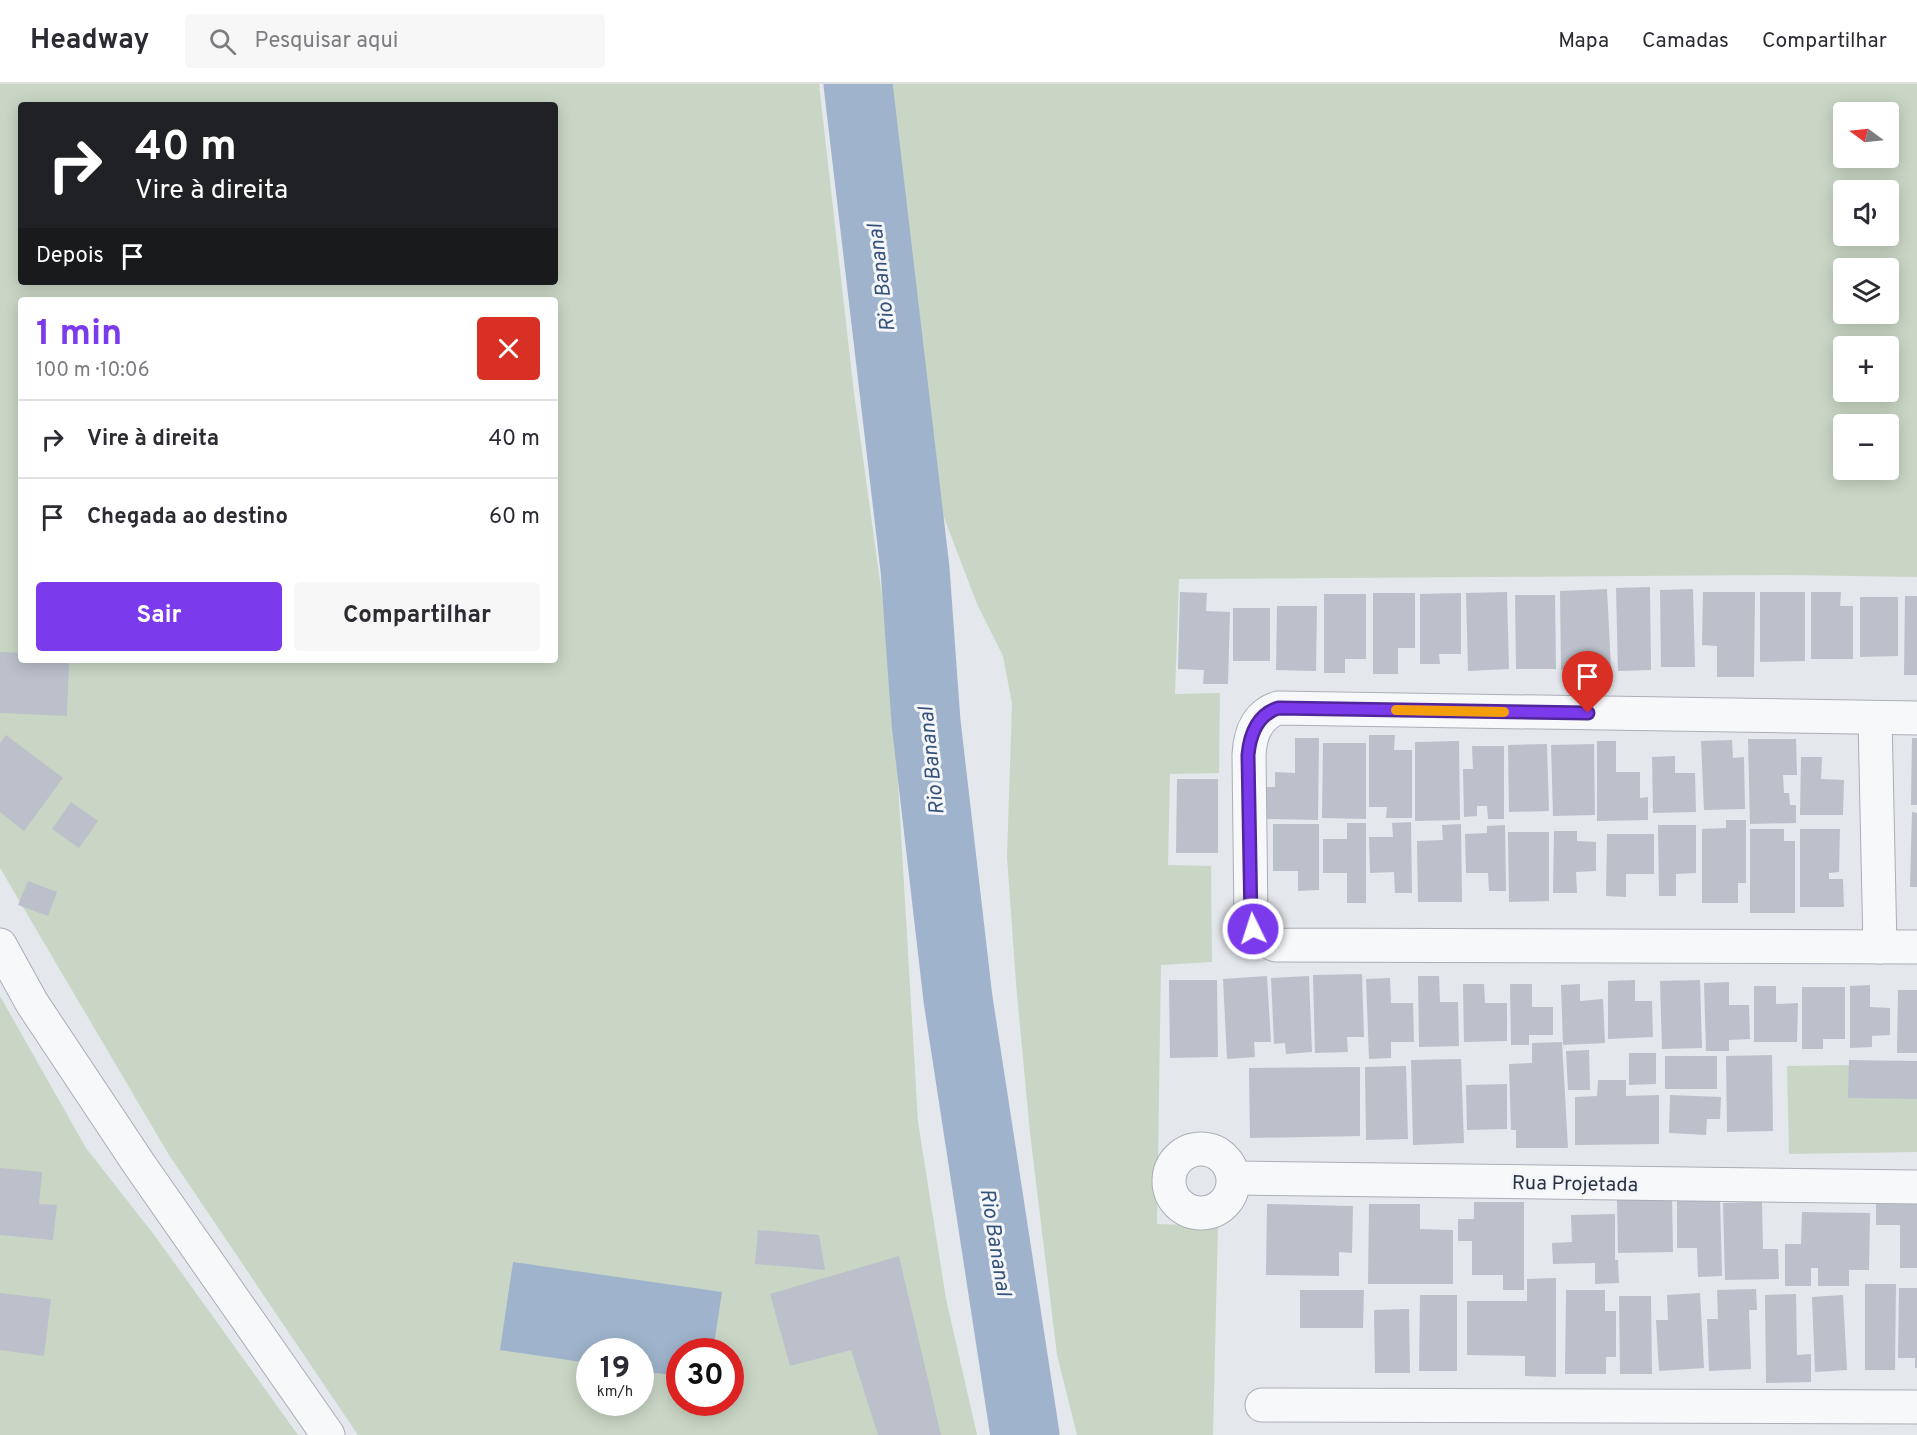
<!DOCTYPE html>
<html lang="pt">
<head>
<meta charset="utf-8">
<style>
  :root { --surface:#fff; --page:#f7f7f7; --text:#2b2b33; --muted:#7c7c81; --line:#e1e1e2; --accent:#7c3aed }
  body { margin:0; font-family:Overpass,sans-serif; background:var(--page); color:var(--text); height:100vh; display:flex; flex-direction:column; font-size:22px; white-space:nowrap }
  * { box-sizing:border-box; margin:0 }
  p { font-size:20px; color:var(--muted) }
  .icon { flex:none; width:33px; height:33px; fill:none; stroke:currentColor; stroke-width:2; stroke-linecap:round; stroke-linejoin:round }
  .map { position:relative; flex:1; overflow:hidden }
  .sheet { position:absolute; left:18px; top:213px; width:540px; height:366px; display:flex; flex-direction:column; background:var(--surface); border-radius:6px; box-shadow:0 3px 15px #0003 }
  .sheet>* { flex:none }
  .top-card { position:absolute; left:18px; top:18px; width:540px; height:183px; border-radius:6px; box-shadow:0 3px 15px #0003; background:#202124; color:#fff; overflow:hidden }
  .needle { width:39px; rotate:285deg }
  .tools { position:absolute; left:1833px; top:18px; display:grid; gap:12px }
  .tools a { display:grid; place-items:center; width:66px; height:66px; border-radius:6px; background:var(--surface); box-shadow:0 3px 15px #0003; font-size:30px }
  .speed { position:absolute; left:576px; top:1254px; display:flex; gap:12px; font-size:30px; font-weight:700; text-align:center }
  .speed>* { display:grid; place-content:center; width:78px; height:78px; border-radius:50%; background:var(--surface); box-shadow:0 3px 15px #0003; line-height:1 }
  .speed small { font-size:15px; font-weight:400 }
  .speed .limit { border:9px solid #d22; background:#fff; color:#111 }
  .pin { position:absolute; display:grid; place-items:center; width:51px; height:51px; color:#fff; margin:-62px -26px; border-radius:50% 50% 50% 0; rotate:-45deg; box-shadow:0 0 6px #0007 }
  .pin .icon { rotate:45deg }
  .me { position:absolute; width:66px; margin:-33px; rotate:356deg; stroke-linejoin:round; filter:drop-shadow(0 0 4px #0008) }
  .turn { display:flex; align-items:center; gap:21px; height:126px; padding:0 18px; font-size:27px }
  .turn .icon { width:78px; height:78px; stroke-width:2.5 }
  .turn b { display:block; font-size:42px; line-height:51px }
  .then { display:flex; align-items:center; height:57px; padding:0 18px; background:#0003; gap:12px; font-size:22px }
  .round { display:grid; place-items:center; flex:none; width:63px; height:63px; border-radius:6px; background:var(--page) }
  .overview { display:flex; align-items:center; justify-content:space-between; height:102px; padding:0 18px }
  h1 { font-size:36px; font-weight:700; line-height:45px; color:var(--accent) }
  .cta { display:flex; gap:12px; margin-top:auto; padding:12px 18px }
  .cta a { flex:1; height:69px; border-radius:6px; background:var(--accent); color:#fff; font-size:24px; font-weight:700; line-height:69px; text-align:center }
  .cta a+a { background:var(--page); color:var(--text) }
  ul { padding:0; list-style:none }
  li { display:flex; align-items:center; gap:18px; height:78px; padding:0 18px; border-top:2px solid var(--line) }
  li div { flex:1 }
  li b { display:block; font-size:22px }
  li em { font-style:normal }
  header { display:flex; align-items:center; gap:36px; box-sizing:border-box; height:84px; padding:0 30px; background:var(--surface); border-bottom:2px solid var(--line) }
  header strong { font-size:28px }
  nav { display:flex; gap:33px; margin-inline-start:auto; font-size:21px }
  .search { width:420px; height:54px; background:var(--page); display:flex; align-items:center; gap:15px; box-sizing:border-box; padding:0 21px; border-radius:6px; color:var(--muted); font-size:22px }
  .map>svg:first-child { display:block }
  .green { fill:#c9d6c5; fill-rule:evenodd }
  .water { fill:#9fb4cc }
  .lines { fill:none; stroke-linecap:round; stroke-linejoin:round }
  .river { stroke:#9fb4cc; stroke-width:69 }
  .building { fill:#bbc0ca }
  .minor-casing { stroke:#a9aeb7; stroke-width:35 }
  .minor { stroke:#f7f8fa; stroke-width:33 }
  .route-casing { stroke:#51269a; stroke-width:15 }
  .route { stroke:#7c3aed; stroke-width:10 }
  .slow { stroke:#f59e0b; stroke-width:10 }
  .labels { text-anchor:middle; stroke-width:6; stroke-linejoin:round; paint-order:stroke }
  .street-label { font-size:20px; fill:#2b3445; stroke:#f4f6f9 }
  .water-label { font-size:21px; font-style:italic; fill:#34527a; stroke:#f4f6f9 }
</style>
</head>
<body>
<header>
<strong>Headway</strong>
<div class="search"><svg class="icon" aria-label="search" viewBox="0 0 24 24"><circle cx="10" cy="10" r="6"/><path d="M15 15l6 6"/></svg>Pesquisar aqui</div>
<nav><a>Mapa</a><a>Camadas</a><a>Compartilhar</a></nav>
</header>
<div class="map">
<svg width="1917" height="1351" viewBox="0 0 1917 1351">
  <rect width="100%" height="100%" fill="#e4e7ec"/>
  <!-- green -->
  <g class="green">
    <path d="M0 0H819L854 309 885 533 894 630 918 1038 946 1215 977 1351H358L169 1071 0 784ZM21 21H555V198H21ZM21 216H555V576H21ZM590 1268H640V1318H590ZM680 1268H730V1318H680Z"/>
    <path d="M888 0H1917V493L1787 491 1179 495 1175 610 1220 609 1219 689 1170 690 1168 781 1211 782 1212 878 1161 881 1157 1140 1218 1142 1213 1351H1077L1057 1271 1030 1049 1016 899 1007 773 1012 620 1003 572 977 520 940 423 916 312ZM1844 28H1888V74H1844ZM1844 106H1888V152H1844ZM1844 184H1888V230H1844ZM1844 262H1888V308H1844ZM1844 340H1888V386H1844Z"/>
    <path d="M0 912 86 1064 155 1152 298 1351H0Z"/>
    <path d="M1917 980V1068L1789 1070 1787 982Z"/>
  </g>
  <!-- water -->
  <path class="water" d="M513 1178 722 1208 713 1267 680 1268 679 1292 641 1287 640 1268H590L589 1279 500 1266Z"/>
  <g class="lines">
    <!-- river -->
    <path class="river" d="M858 0 915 485 926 638 958 915 1025 1351"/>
  </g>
  <!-- building -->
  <g class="building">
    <path d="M1650 503 1651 586 1618 587 1616 504Z"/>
    <path d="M1607 505 1611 585 1561 586 1560 507Z"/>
    <path d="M1693 505 1695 583H1661L1660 506Z"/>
    <path d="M1180 508 1207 509 1206 527 1230 528 1228 600H1203L1204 586 1178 585Z"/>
    <path d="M1507 508 1509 585 1468 587 1466 509Z"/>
    <path d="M1703 508H1755L1754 593H1717V562L1702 561Z"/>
    <path d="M1760 508H1805V577L1760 578Z"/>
    <path d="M1811 508H1841L1840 522H1853V575H1811Z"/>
    <path d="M1373 509H1415V564H1398V590H1373Z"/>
    <path d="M1461 509V570H1439L1440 580H1420V510Z"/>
    <path d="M1324 510H1366V575H1345V589H1324Z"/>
    <path d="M1515 511H1555L1556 585H1516Z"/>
    <path d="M1905 512H1917V591H1904Z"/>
    <path d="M1860 513H1898V572L1860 573Z"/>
    <path d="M1277 522H1317L1316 587 1276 586Z"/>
    <rect x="1233" y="524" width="37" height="53"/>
    <path d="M0 568 21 569V576H69L67 632 0 629Z"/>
    <path d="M6 651 63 694 24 747 0 728V659Z"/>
    <path d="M1369 651H1395L1394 666H1412V734H1386L1387 723H1369Z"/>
    <path d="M1295 654H1319L1318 736 1264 735 1263 703H1275V688L1295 689Z"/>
    <path d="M1912 654H1917V721H1911Z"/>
    <path d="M1748 655H1796L1797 691H1783L1784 709H1789L1790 721H1796V739L1750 740Z"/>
    <path d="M1732 656 1733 674 1744 673 1745 725 1704 726 1701 657Z"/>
    <path d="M1459 657 1460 736 1415 737V658Z"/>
    <path d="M1597 657H1616V688H1640V714L1648 713V736L1597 737Z"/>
    <path d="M1323 659H1366V735L1322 734Z"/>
    <path d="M1547 660 1549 727 1509 728 1508 661Z"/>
    <path d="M1594 660 1595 731 1553 732 1551 661Z"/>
    <path d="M1472 662H1504V735H1488L1487 722H1477V732L1464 733 1463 685H1473Z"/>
    <path d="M1675 672V689H1695L1696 728 1653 729 1652 673Z"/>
    <path d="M1801 673H1822L1821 695 1844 696 1843 731H1800Z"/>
    <path d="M1177 695H1218V769H1176Z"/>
    <path d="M71 718 98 737 79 764 52 745Z"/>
    <path d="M1912 728 1917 729V803H1910Z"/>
    <path d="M1726 736H1746V799H1738V819H1702V745L1726 744Z"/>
    <path d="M1411 738 1412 809H1395L1394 788 1370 789 1369 753H1393L1392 739Z"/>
    <path d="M1347 739H1366V819H1347V789H1323V755H1347Z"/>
    <path d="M1273 740H1319V806L1298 807V787H1273Z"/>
    <path d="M1461 740 1462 818H1418L1417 757 1443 756 1442 741Z"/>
    <path d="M1505 741 1506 807H1489L1488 789H1466L1465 750 1487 749V742Z"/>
    <path d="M1658 741H1696V789L1676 790V812H1659Z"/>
    <path d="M1750 745H1784V757H1795V829H1750Z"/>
    <path d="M1800 745H1840L1839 788 1829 789V795H1843L1844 823H1800Z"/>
    <path d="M1554 747H1577V757L1596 758V787L1576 788 1577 809H1553Z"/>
    <path d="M1508 748H1549V817L1509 818Z"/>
    <path d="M1607 750H1654V790H1626V813L1606 812Z"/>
    <path d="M28 797 57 808 48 832 18 821Z"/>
    <path d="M1362 890 1364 953H1347L1348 968 1315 969 1313 891Z"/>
    <path d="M1267 892 1271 958H1254L1255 973 1227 975 1223 895Z"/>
    <path d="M1309 892 1312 968 1286 970 1285 959 1274 960 1271 894Z"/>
    <path d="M1418 892H1439L1440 918H1458L1459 962 1419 963Z"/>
    <path d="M1390 894 1391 919H1413L1414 958H1391V974L1369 975 1366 895Z"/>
    <path d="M1169 896H1217L1218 973 1170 974Z"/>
    <path d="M1635 896V917H1652L1653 953 1608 955V897Z"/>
    <path d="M1700 896 1702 964 1662 965 1660 897Z"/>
    <path d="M1729 898V921H1749L1750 955 1729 956V967H1706L1704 899Z"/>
    <path d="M1463 900H1484L1485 919H1507V957L1464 958Z"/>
    <path d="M1510 900H1532V923H1553V951H1529V961H1511Z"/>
    <path d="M1580 900V917L1603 915 1605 959 1563 961 1561 901Z"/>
    <path d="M1870 901V923L1890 924V951L1872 952V963L1850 964V902Z"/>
    <path d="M1754 902H1776V920L1798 919 1797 958H1754Z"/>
    <path d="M1802 903H1845V955H1823V965H1802Z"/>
    <path d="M1898 906H1917V969H1897Z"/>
    <path d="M1562 958 1568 1064H1516V1046H1511L1509 980 1532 979V959Z"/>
    <path d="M1589 966 1590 1006H1568L1566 967Z"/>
    <path d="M1629 969H1656V1000L1629 1001Z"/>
    <path d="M1772 971 1773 1047 1727 1048 1726 972Z"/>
    <rect x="1665" y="972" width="52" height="33"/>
    <path d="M1461 975 1464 1059 1413 1061 1411 976Z"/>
    <path d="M1849 976 1917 977V1015L1848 1014Z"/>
    <path d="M1406 982 1408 1055 1366 1056 1365 983Z"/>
    <path d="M1360 983V1052L1250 1054 1249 984Z"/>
    <path d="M1598 996H1626V1012L1659 1011V1060L1575 1061V1013L1597 1012Z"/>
    <path d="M1507 1000V1045L1467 1046 1466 1001Z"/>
    <path d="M1670 1011 1721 1013 1720 1035H1707L1706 1051 1669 1049Z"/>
    <path d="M0 1084 42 1088 39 1120 57 1121 53 1156 0 1151Z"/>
    <path d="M1672 1111 1673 1168 1618 1169 1617 1112Z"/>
    <path d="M1876 1112H1917V1184H1900V1141H1876Z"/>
    <path d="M1720 1114 1722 1192 1698 1193 1697 1164H1677V1115Z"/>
    <path d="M1474 1118H1524V1206H1503V1191H1472V1157H1458V1135H1474Z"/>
    <path d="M1762 1118 1763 1165H1778L1779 1195 1725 1196 1723 1119Z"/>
    <path d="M1267 1120 1353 1122 1352 1169 1339 1168V1192L1266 1191Z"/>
    <path d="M1369 1120H1420V1145L1453 1146V1200H1368Z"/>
    <path d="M1802 1128 1870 1129 1869 1186H1849V1202H1818V1184H1811V1202H1785V1160H1801Z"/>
    <path d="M1615 1130V1176H1618L1619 1199 1595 1200V1179L1553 1180 1552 1159 1572 1158 1571 1131Z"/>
    <path d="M758 1146 819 1151 825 1186 755 1180Z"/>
    <path d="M899 1172 941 1351H878L851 1266 790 1282 770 1210Z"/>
    <path d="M1556 1194V1293L1525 1292V1272L1467 1271V1217H1527V1195Z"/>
    <path d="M1865 1200H1896L1895 1286H1865Z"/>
    <path d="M1899 1204H1917V1284H1915V1274H1898Z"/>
    <path d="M1756 1205 1757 1226H1749L1751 1285 1709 1287 1707 1235H1718L1717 1206Z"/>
    <path d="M1300 1206H1364L1363 1244H1300Z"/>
    <path d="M1566 1206H1605V1227H1616V1273H1606V1290H1565Z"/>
    <path d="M0 1209 51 1215 44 1272 0 1266Z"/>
    <path d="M1700 1209 1704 1284 1659 1287 1656 1236H1668L1667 1211Z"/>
    <path d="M1796 1210 1797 1271 1811 1270V1298L1766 1299 1765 1211Z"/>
    <path d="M1420 1211H1457V1287H1419Z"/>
    <path d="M1843 1211 1847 1286 1815 1288 1812 1213Z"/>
    <path d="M1619 1212H1651L1652 1290H1620Z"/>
    <path d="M1409 1225 1410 1289H1375L1374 1226Z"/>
  </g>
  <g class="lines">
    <defs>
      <g id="minor">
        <path d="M1875 634 1880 863"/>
        <path d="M1917 634 1278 624C1257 631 1250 650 1249 671L1251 835C1255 850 1262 856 1276 861L1917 863"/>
        <path d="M0 861 32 919 139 1080 328 1351"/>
        <circle cx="1201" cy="1097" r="32"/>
        <path d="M1234 1094 1917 1103"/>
        <path d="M1262 1321 1917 1323"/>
      </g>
    </defs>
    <!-- minor casing -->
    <use href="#minor" class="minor-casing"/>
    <!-- minor -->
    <use href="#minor" class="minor"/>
  </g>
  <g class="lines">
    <defs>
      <path id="route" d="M1253 845 1251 835 1248 671C1250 650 1257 631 1278 624L1588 629"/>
    </defs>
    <!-- route casing -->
    <use href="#route" class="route-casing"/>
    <!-- route -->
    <use href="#route" class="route"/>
    <!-- slow -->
    <path class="slow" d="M1396 626 1504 628"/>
  </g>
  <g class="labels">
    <!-- street labels -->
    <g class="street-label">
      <text transform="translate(1575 1099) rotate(1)" y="7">Rua Projetada</text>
    </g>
    <!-- water labels -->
    <g class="water-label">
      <text transform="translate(881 194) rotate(-97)" y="7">Rio Bananal</text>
      <text transform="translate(931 677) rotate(-96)" y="7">Rio Bananal</text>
      <text transform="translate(996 1158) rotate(81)" y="7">Rio Bananal</text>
    </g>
  </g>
</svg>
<div class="tools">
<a><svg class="needle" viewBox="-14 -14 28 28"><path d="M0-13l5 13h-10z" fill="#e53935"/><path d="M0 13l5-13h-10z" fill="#7c7c81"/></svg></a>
<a><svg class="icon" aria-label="sound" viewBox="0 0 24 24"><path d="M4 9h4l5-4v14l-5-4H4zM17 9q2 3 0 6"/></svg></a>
<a><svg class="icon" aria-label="layers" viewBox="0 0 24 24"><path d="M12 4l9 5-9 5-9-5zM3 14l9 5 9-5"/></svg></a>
<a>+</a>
<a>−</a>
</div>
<div class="speed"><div>19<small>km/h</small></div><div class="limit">30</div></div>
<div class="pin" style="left:1588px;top:629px;background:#d93025"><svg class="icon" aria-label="arrive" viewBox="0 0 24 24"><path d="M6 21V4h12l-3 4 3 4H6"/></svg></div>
<svg class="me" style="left:1253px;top:845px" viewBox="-20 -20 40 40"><circle r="17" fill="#7c3aed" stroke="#fff" stroke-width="3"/><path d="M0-11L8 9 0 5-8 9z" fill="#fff"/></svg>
<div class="top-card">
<div class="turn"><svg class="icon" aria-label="right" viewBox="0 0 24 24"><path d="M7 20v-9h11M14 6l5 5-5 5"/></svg><div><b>40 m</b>Vire à direita</div></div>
<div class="then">Depois<svg class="icon" aria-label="arrive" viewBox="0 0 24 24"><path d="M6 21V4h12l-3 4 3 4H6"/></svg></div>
</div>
<section class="sheet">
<div class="overview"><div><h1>1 min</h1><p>100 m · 10:06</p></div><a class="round" style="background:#d93025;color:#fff"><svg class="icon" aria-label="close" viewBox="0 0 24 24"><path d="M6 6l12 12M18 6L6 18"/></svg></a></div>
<ul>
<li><svg class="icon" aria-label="right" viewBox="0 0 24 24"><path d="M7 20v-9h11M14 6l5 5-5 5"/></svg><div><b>Vire à direita</b></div><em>40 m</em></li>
<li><svg class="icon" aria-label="arrive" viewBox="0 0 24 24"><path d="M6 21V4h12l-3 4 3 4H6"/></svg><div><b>Chegada ao destino</b></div><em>60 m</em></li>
</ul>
<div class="cta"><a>Sair</a><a>Compartilhar</a></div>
</section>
</div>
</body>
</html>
